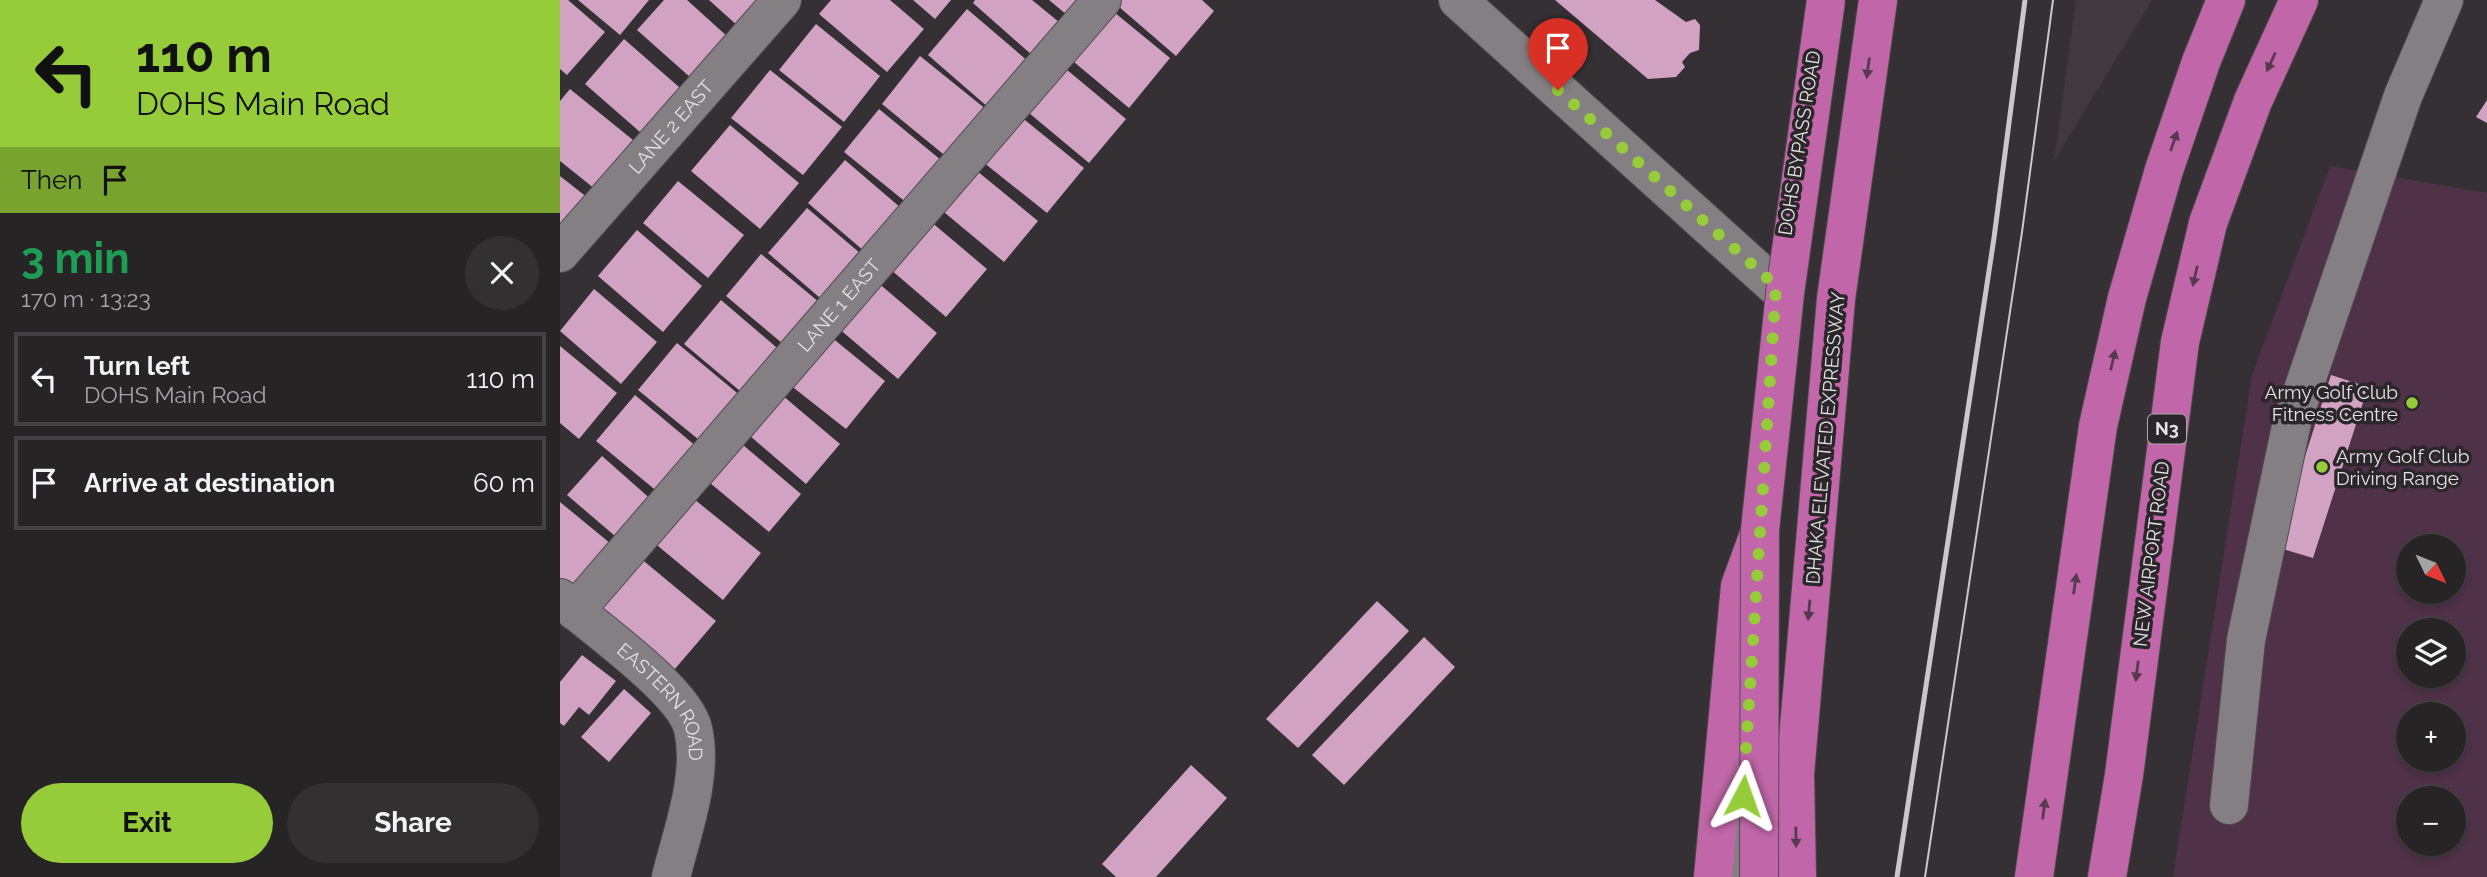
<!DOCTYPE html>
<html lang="en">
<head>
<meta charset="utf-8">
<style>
  :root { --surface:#272426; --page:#333032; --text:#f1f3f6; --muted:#a4a4a7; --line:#434143; --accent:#96cc3a }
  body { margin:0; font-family:Raleway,sans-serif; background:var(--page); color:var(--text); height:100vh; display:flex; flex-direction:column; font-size:26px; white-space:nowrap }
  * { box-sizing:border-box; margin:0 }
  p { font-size:23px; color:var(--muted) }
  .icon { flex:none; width:38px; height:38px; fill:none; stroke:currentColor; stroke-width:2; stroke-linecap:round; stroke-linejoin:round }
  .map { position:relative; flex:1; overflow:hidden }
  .drawer { display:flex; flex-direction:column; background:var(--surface); width:560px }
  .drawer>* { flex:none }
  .guide { background:#96cc3a; color:#111; overflow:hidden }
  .needle { width:46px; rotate:133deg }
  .controls { position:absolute; left:1836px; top:534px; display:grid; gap:14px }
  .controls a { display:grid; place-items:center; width:70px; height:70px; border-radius:50%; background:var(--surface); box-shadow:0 4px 10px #0003,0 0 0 2px var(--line); font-size:35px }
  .pin { position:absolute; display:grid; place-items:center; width:60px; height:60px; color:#fff; margin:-72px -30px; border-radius:50% 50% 50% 0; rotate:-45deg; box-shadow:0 0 7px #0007 }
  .pin .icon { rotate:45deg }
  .me { position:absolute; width:77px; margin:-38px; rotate:4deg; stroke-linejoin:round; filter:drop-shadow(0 0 5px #0008) }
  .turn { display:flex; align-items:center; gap:24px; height:147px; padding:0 21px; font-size:32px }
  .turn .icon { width:91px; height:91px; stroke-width:2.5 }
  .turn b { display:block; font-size:49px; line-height:60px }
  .then { display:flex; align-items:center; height:66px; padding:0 21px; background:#0003; gap:14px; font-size:26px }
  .round { display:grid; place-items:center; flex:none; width:74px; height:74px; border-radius:37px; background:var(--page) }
  .head { display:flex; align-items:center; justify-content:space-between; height:119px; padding:0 21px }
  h1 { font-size:42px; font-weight:700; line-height:52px; color:#1e9e55 }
  .action { display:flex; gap:14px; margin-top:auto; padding:14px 21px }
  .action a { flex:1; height:80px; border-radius:42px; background:var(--accent); color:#111; font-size:28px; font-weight:700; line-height:80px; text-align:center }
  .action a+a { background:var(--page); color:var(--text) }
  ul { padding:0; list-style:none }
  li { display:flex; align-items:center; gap:21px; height:94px; margin:0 14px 10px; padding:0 7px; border:4px solid var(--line); border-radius:0px }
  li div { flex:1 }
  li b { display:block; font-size:26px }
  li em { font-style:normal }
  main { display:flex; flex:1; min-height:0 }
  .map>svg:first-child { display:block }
  .built { fill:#42383f }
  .green { fill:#4f3247; fill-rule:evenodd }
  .building { fill:#d1a2c2 }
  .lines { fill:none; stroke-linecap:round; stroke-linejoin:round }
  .minor-casing { stroke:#504c4e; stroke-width:40 }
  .highway-casing { stroke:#504c4e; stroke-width:40 }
  .minor { stroke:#847f82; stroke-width:38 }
  .highway { stroke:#c167a9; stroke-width:38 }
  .tram { stroke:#c9c7c8; stroke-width:2 }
  .rail { stroke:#c9c7c8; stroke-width:5 }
  .highway-bridge-casing { stroke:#504c4e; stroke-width:40; stroke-linecap:butt }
  .highway-bridge { stroke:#c167a9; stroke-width:38 }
  .oneway { fill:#573a4f }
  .route { stroke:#96cc3a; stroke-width:12; stroke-dasharray:0 21.6 }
  .poi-dot { fill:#96cc3a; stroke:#2a2629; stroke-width:2.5 }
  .labels { text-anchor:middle; stroke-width:7; stroke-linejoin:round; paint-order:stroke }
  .shield { fill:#2a2629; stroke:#aca9aa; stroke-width:2 }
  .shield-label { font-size:18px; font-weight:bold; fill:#e3e1e2 }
  .street-label { font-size:19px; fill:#e3e1e2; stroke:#2a2629 }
  .poi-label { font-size:19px; fill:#e3e1e2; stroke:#2a2629; text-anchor:end }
</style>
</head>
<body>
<main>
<section class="drawer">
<div class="guide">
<div class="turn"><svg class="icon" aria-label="left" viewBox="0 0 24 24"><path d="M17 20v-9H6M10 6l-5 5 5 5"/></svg><div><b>110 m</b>DOHS Main Road</div></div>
<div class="then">Then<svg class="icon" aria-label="arrive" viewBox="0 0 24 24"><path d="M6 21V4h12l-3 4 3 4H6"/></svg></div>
</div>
<div class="head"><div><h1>3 min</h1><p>170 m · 13:23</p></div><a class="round"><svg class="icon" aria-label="close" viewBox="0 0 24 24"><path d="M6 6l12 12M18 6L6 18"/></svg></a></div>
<ul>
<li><svg class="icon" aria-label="left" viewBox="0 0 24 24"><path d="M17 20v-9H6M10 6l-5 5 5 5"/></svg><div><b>Turn left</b><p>DOHS Main Road</p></div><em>110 m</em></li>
<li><svg class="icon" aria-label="arrive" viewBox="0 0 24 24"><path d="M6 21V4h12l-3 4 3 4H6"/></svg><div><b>Arrive at destination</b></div><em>60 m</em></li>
</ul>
<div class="action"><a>Exit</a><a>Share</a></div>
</section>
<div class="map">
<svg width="1927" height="877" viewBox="0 0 1927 877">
  <rect width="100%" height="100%" fill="#343033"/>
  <!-- built -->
  <path class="built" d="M1516 0H1592L1494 161Z"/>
  <!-- green -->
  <path class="green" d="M1770 166 1927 193V877H1613L1692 375ZM1848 546H1894V592H1848ZM1848 630H1894V676H1848ZM1848 714H1894V760H1848ZM1848 798H1894V844H1848Z"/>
  <!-- building -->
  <g class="building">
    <path d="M0 0H8L45 32 7 75 0 69Z"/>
    <path d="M18 0H89L60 35Z"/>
    <path d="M104 0H127L168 37 131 78 77 30Z"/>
    <path d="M149 0H204L179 27Z"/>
    <path d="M271 0H330L364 29 327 72 259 14Z"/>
    <path d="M353 0H391L375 19Z"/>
    <path d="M415 0H472L499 22 472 55 413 3Z"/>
    <path d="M489 0H520L507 15Z"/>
    <path d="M551 0H642L654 11 616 56Z"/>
    <path d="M995 0H1095L1126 22 1135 19 1140 25 1139 50 1130 53 1122 62 1125 67 1116 77 1088 79Z"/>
    <path d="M543 3 610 58 569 108 502 52Z"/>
    <path d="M407 9 469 62 429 108 368 55Z"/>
    <path d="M256 24 320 76 284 122 219 70Z"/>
    <path d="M64 39 127 94 88 139 25 84Z"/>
    <path d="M360 56 427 110 388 158 322 104Z"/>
    <path d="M494 59 566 119 529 163 457 103Z"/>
    <path d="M210 70 282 127 243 175 171 118Z"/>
    <path d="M10 89 73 140 35 189 0 161V101Z"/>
    <path d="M1927 100V123L1916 117Z"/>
    <path d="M450 108 524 168 487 213 413 154Z"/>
    <path d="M319 109 387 165 353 208 284 152Z"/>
    <path d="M170 125 239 183 200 229 131 171Z"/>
    <path d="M285 160 348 214 311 257 248 203Z"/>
    <path d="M406 162 478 221 444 262 373 203Z"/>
    <path d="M0 176 28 198 0 233Z"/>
    <path d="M118 181 184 235 148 278 83 223Z"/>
    <path d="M247 208 307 259 267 304 208 253Z"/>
    <path d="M363 215 427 269 386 317 323 263Z"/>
    <path d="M77 230 142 286 103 332 38 276Z"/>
    <path d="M201 254 265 307 229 349 166 296Z"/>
    <path d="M316 281 377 333 338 379 277 327Z"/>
    <path d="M34 289 97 342 61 384 0 331Z"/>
    <path d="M161 300 223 353 186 396 124 344Z"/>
    <path d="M265 332 325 381 286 429 225 381Z"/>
    <path d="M117 343 182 397 144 444 78 390Z"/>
    <path d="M0 346 57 393 19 439 0 423Z"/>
    <path d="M1771 375 1808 387 1753 558 1716 547Z"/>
    <path d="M216 390 280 444 246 484 182 429Z"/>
    <path d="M75 395 137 447 99 493 36 441Z"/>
    <path d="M176 439 241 494 209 532 144 478Z"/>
    <path d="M42 456 94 502 62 542 7 495Z"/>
    <path d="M129 495 201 553 163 600 92 541Z"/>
    <path d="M0 502 56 548 17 596 0 582Z"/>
    <path d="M79 557 156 621 114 670 38 606Z"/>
    <path d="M817 601 849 631 738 748 706 719Z"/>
    <path d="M864 637 895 667 784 785 752 755Z"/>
    <path d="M22 655 56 681 29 715 19 707 4 726 0 723V682Z"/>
    <path d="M64 689 91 713 49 762 21 737Z"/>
    <path d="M631 765 667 798 596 877H556L542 864Z"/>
  </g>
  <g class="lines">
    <defs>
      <g id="minor">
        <path d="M898 0 1216 287"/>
        <path id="s1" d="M0 253 222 0"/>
        <path id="s2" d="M0 598C32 626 125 691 133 729 144 775 122 832 111 877"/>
        <path id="s3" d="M15 611 542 0"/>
        <path d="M1669 805 1686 640 1732 422 1843 96 1884 0"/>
        <path d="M1178 877 1183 792"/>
      </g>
      <g id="highway">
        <path d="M1153 877 1180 586 1199 534"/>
        <path d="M1237 877 1235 774 1276 299 1318 0"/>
        <path d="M1474 877 1538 426 1567 298 1604 170 1641 62 1666 0"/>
        <path d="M1547 877 1564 775 1620 342 1648 223 1693 101 1739 0"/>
      </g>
    </defs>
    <!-- minor casing -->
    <use href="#minor" class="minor-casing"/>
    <!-- highway casing -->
    <use href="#highway" class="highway-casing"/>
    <!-- minor -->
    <use href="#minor" class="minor"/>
    <!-- highway -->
    <use href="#highway" class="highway"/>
    <!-- tram -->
    <path class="tram" d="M1365 877 1462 232 1493 0"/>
    <!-- rail -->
    <path class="rail" d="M1337 877 1434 238 1465 0"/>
    <defs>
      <path id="highway-bridge" d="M1199 877 1200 530 1225 293 1266 0"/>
    </defs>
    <!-- highway-bridge casing -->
    <use href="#highway-bridge" class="highway-bridge-casing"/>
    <!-- highway-bridge -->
    <use href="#highway-bridge" class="highway-bridge"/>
  </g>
  <!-- one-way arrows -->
  <defs><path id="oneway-solid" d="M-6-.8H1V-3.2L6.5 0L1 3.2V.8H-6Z" transform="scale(1.75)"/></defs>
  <g class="oneway">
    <use href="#oneway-solid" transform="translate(1711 62) rotate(115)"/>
    <use href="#oneway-solid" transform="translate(1308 68) rotate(98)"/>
    <use href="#oneway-solid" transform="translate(1614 141) rotate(-71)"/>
    <use href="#oneway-solid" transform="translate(1635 276) rotate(103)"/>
    <use href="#oneway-solid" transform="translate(1553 360) rotate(-77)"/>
    <use href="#oneway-solid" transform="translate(1515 584) rotate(-82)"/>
    <use href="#oneway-solid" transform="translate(1249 610) rotate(95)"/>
    <use href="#oneway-solid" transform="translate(1577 671) rotate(97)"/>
    <use href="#oneway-solid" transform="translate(1484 809) rotate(-82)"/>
    <use href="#oneway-solid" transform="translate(1236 837) rotate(89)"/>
  </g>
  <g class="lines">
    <!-- route -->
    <path class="route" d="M998 90 1216 286 1183 796"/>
  </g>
  <!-- markers -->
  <g class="poi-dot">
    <circle cx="1852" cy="403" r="7"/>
    <circle cx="1762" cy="467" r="7"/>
  </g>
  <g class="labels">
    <!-- shield labels -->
    <rect class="shield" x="1588" y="414.5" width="38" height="29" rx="5"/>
    <g class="shield-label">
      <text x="1607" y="435">N3</text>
    </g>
    <!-- street labels -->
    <g class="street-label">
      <text dy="7" stroke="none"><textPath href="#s1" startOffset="168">LANE 2 EAST</textPath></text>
      <text transform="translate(1239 143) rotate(-81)" y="7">DOHS BYPASS ROAD</text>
      <text dy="7" stroke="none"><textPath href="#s3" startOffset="404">LANE 1 EAST</textPath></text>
      <text transform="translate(1265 438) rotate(-85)" y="7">DHAKA ELEVATED EXPRESSWAY</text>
      <text transform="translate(1591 554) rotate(-83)" y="7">NEW AIRPORT ROAD</text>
      <text dy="7" stroke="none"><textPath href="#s2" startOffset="149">EASTERN ROAD</textPath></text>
    </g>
    <!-- poi labels -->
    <g class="poi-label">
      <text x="1838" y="399">Army Golf Club<tspan x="1838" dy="22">Fitness Centre</tspan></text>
      <text x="1776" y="463" text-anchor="start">Army Golf Club<tspan x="1776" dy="22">Driving Range</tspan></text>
    </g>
  </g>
</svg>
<div class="controls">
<a><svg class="needle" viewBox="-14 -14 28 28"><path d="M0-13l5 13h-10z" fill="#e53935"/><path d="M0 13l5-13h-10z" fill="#a4a4a7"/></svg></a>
<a><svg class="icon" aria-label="layers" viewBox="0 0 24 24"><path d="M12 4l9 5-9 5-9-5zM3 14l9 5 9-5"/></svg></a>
<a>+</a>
<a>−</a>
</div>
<div class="pin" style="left:998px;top:90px;background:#d93025"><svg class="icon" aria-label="arrive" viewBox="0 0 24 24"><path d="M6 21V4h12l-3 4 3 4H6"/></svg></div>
<svg class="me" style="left:1183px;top:796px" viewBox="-20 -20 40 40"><path d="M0-17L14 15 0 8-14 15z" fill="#96cc3a" stroke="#fff" stroke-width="4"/></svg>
</div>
</main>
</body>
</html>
